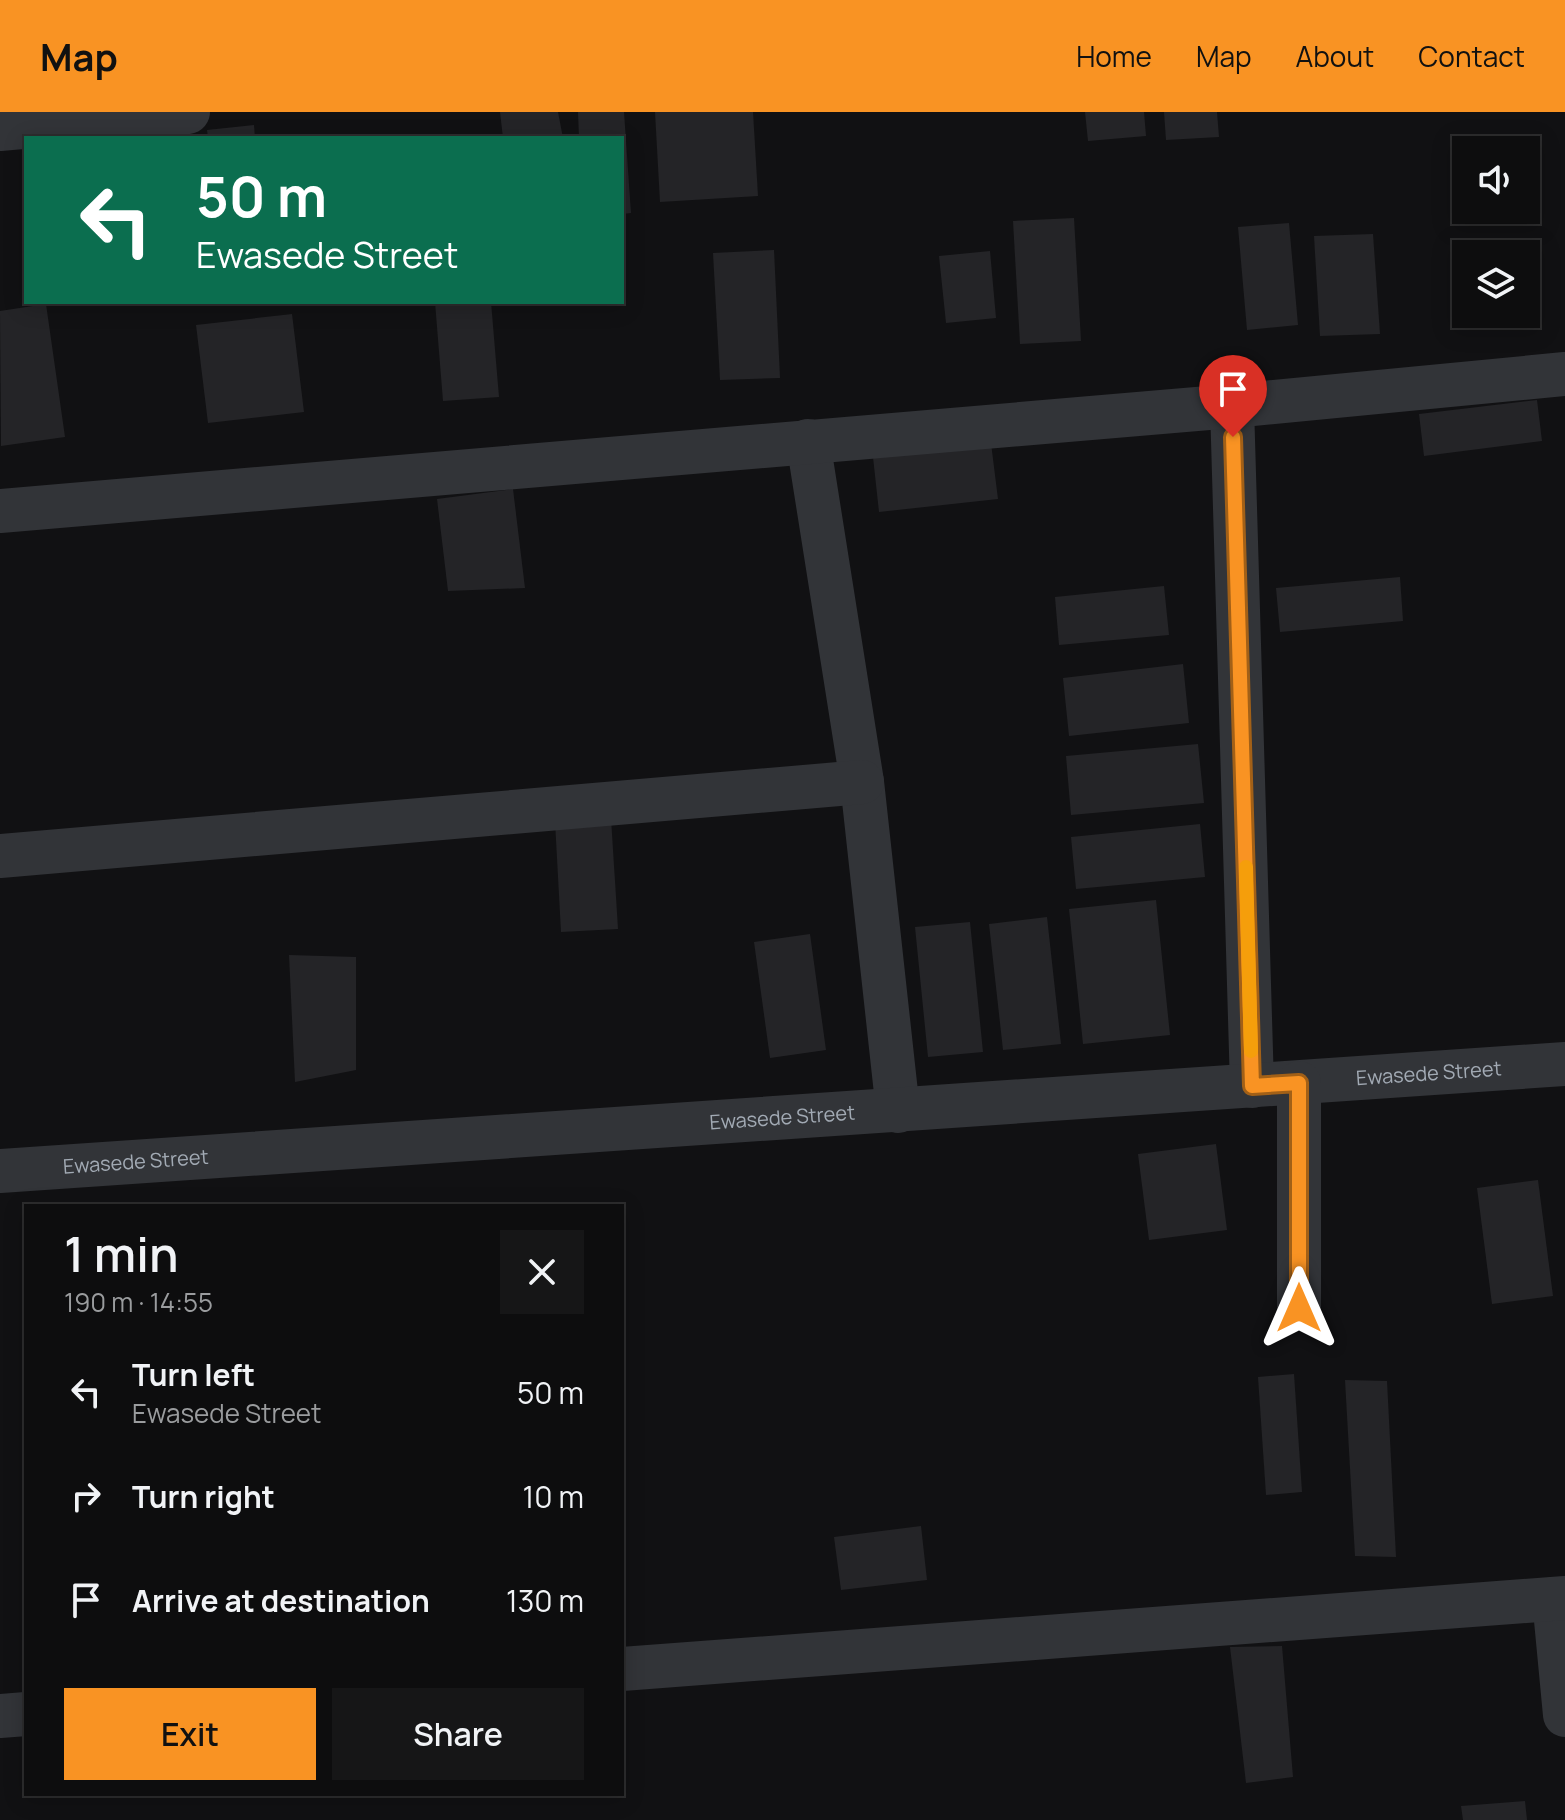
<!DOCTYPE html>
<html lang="en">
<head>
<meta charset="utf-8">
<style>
  :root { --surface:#0d0d0e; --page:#161617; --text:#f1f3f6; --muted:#9a9c9e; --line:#2d2d2e; --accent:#f99323 }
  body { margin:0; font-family:Manrope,sans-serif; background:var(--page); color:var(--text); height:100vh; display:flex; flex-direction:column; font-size:30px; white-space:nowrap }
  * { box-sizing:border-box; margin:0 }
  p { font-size:26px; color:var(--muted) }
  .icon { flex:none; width:44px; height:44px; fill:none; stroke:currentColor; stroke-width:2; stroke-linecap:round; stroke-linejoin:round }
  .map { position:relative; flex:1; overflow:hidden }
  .sheet { position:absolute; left:24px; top:1092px; width:600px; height:592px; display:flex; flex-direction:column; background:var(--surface); border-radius:0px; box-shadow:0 4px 20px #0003,0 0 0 2px var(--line) }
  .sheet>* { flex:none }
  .guide { position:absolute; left:24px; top:24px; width:600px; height:168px; border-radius:0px; box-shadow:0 4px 20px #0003,0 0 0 2px var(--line); background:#0b6e4f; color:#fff; overflow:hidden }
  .controls { position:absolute; left:1452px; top:24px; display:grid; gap:16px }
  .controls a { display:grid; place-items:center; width:88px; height:88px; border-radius:0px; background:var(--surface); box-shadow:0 4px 20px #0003,0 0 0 2px var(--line); font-size:40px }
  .pin { position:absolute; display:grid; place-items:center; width:68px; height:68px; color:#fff; margin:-82px -34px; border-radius:50% 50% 50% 0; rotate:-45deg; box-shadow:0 0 8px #0007 }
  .pin .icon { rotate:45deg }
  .me { position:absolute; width:88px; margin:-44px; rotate:0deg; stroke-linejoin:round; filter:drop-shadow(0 0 6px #0008) }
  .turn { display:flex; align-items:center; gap:28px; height:168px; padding:0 40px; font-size:36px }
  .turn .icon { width:104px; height:104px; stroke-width:2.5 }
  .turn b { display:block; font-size:56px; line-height:68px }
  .round { display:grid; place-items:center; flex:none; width:84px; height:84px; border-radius:0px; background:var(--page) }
  .overview { display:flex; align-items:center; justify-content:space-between; height:136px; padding:0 40px }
  h1 { font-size:48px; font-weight:600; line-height:60px }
  .action { display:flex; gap:16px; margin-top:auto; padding:16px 40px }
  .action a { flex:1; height:92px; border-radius:0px; background:var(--accent); color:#111; font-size:32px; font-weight:600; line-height:92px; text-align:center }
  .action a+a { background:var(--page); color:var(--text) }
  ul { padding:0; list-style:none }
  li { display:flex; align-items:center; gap:24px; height:104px; padding:0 40px }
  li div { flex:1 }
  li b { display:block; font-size:30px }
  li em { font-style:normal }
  header { display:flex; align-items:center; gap:48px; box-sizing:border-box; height:112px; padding:0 40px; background:var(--accent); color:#111 }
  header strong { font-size:38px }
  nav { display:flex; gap:44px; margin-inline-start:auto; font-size:28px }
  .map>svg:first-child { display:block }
  .building { fill:#242427 }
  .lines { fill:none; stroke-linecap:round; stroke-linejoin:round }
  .minor { stroke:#323438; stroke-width:44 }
  .route-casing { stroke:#a26017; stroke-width:20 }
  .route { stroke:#f99323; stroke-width:14 }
  .slow { stroke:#f59e0b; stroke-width:14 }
  .labels { text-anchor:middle; stroke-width:8; stroke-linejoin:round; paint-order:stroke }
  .street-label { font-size:20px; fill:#a2aab4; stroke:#0c0c0e }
</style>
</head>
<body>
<header>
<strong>Map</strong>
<nav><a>Home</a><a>Map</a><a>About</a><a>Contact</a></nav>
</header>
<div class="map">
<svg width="1565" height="1708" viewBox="0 0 1565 1708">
  <rect width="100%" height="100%" fill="#111113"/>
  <!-- building -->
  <g class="building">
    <path d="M500 0H558L563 26H503Z"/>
    <path d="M578 0H624L631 101 622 102V26H579Z"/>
    <path d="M655 0H753L758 84 660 90Z"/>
    <path d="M1085 0H1144L1146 24 1088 29Z"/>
    <path d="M1164 0H1217L1219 25 1166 28Z"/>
    <path d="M254 13 255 26H208L207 18Z"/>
    <path d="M1074 106 1081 229 1020 232 1013 109Z"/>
    <path d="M1289 111 1298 213 1247 218 1238 115Z"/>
    <path d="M1373 122 1380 222 1320 224 1314 124Z"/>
    <path d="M774 138 780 266 720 268 713 141Z"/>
    <path d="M990 139 996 206 946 211 939 144Z"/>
    <path d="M435 190H491L499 285 443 289Z"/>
    <path d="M46 192 65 325 1 334 0 199Z"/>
    <path d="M292 202 304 300 208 311 196 213Z"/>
    <path d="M1537 288 1542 329 1424 344 1419 302Z"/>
    <path d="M990 323 998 387 879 400 872 336Z"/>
    <path d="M513 377 525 476 448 479 437 387Z"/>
    <path d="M1400 465 1403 509 1280 520 1276 476Z"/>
    <path d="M1164 474 1169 523 1059 533 1055 485Z"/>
    <path d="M1183 552 1189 611 1069 624 1063 566Z"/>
    <path d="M1198 632 1204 691 1071 703 1066 644Z"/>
    <path d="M611 706 618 817 561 820 555 709Z"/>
    <path d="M1200 712 1205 765 1076 777 1071 725Z"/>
    <path d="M1156 788 1170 923 1083 932 1069 797Z"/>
    <path d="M1047 805 1061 932 1003 938 989 812Z"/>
    <path d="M970 810 983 940 928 945 915 815Z"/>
    <path d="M810 822 826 938 770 946 754 830Z"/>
    <path d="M289 843 356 845V958L295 970Z"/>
    <path d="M1216 1032 1227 1118 1149 1128 1138 1042Z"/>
    <path d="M1538 1068 1553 1184 1492 1192 1477 1076Z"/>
    <path d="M1294 1262 1302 1380 1266 1383 1258 1265Z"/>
    <path d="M1345 1268 1387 1269 1396 1445 1355 1444Z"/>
    <path d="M921 1414 927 1468 841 1478 834 1425Z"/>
    <path d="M1282 1534 1293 1665 1246 1671 1230 1535Z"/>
    <path d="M1525 1689 1527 1708H1463L1461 1694Z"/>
  </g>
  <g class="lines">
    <!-- minor -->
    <g class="minor">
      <path d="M0 17 188 0"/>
      <path d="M1232 294 1252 974"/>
      <path d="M808 329 862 670 898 999"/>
      <path d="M0 399 1232 294 1565 262"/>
      <path d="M0 744 862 670"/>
      <path id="s1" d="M0 1059 1565 952"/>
      <path d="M1299 1196V971"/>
      <path d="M1554 1487 1565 1603"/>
      <path d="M622 1557 1565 1486"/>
      <path d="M0 1604 26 1602"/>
    </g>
  </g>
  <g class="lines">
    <defs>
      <path id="route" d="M1233 325 1252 974 1299 971V1196"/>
    </defs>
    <!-- route casing -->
    <use href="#route" class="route-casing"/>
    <!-- route -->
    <use href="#route" class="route"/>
    <!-- slow -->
    <path class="slow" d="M1246 755 1251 939"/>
  </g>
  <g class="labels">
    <!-- street labels -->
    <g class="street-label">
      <text dy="7" stroke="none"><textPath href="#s1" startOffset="1432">Ewasede Street</textPath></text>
      <text dy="7" stroke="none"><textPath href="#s1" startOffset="784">Ewasede Street</textPath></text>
      <text dy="7" stroke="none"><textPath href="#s1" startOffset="136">Ewasede Street</textPath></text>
    </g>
  </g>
</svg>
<div class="controls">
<a><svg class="icon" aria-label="sound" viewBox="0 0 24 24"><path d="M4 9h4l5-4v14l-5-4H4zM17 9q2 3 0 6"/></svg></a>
<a><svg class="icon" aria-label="layers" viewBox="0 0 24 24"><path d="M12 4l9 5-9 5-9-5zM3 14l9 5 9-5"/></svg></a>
</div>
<div class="pin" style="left:1233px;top:325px;background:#d93025"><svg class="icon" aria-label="arrive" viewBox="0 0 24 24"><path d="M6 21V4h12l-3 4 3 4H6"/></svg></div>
<svg class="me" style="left:1299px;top:1196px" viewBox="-20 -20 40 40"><path d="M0-17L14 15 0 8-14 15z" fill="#f99323" stroke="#fff" stroke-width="4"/></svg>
<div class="guide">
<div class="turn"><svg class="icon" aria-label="left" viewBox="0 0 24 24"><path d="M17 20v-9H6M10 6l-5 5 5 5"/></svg><div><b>50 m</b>Ewasede Street</div></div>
</div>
<section class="sheet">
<div class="overview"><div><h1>1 min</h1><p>190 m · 14:55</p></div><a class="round"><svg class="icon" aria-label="close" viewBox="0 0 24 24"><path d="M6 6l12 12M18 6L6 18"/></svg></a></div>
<ul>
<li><svg class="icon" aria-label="left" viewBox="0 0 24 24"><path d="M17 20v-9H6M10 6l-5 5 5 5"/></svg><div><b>Turn left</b><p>Ewasede Street</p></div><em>50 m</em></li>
<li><svg class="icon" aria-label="right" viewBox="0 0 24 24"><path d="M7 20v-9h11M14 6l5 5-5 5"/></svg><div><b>Turn right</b></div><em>10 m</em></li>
<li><svg class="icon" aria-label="arrive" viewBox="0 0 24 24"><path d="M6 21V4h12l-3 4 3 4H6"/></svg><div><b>Arrive at destination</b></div><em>130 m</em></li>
</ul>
<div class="action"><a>Exit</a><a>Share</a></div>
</section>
</div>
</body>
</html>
